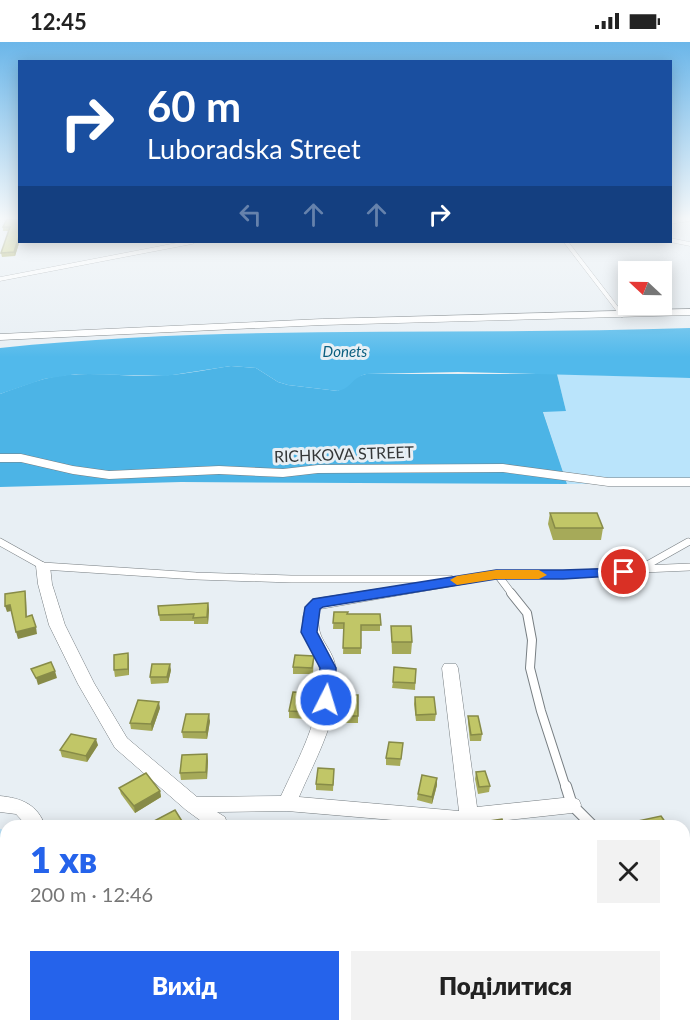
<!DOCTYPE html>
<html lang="uk">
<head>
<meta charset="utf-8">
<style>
  :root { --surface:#fff; --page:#f2f2f2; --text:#222; --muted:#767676; --accent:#2563eb }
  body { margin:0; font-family:Lato,sans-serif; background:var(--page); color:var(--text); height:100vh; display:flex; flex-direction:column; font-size:22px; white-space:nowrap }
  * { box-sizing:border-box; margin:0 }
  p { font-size:20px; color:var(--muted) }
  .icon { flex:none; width:33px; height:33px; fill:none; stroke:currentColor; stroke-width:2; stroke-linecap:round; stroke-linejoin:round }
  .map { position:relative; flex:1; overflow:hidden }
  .drawer { position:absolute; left:0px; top:778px; width:690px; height:212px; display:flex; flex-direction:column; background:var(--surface); border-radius:18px 18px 0 0; box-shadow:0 3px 15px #0003 }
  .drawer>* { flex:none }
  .guide { position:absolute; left:18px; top:18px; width:654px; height:183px; border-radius:0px; box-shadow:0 3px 15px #0003; background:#1a4fa0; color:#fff; overflow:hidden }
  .needle { width:39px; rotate:292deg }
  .fabs { position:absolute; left:618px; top:219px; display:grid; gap:12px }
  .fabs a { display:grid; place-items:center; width:54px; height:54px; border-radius:0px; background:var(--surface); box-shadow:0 3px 15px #0003; font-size:30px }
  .pin { position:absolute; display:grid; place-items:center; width:51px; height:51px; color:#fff; margin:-26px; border:3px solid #fff; border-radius:50%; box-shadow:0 2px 6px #0007 }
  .me { position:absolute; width:66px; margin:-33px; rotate:5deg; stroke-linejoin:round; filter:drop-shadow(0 0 4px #0008) }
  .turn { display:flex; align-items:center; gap:21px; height:126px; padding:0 30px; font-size:27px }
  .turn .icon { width:78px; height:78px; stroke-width:2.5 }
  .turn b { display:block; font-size:42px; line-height:51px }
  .lanes { display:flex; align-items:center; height:57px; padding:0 30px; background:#0003; justify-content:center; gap:30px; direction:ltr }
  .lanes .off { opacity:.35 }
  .round { display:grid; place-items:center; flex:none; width:63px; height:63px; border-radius:0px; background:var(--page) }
  .headline { display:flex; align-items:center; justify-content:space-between; height:102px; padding:0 30px }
  h1 { font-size:36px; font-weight:800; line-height:45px; color:var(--accent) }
  .button { display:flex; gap:12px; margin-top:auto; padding:12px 30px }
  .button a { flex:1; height:69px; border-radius:0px; background:var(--accent); color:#fff; font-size:24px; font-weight:800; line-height:69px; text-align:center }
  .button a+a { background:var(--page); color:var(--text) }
  .status { display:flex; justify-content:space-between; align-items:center; height:42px; padding:0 30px; background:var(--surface); direction:ltr }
  .status svg { height:16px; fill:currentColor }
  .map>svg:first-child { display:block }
  .green { fill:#bae4fb }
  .forest { fill:#4cb4e6 }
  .water { fill:#51b9eb }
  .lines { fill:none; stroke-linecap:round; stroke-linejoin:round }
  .service-far3-casing { stroke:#777e82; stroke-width:4.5 }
  .service-far2-casing { stroke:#777e82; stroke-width:8 }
  .service-far1-casing { stroke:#777e82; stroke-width:10 }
  .service-casing { stroke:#777e82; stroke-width:12 }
  .minor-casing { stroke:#777e82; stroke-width:1 }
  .service-far3 { stroke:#fff; stroke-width:4 }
  .service-far2 { stroke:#fff; stroke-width:7 }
  .service-far1 { stroke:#fff; stroke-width:8 }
  .service { stroke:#fff; stroke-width:10 }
  .minor { fill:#fff; fill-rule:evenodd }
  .wall { fill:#a6aa59 }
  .shaded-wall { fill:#878b48 }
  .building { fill:#c1c667; stroke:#878b48; stroke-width:1.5 }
  .route { fill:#2563eb; stroke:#184099; stroke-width:1.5 }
  .slow { fill:#f59e0b }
  .labels { text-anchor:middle; stroke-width:6; stroke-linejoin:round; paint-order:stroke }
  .far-water-label { font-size:15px; font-style:italic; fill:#0a5e7f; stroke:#e8eff4 }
  .street-label { font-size:16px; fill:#343738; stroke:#e8eff4 }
</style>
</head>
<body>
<div class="status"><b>12:45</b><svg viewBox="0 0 49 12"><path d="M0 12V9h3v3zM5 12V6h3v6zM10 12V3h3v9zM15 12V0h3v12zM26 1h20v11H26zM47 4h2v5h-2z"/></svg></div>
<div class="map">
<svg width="690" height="989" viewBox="0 0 690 989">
  <rect width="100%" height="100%" fill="#e8eff4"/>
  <!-- green -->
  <g class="green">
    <path d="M557 332 690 336V442H567L543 369H566Z"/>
    <path d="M0 787 4 788 6 794V984H39V989H0Z"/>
  </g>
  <!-- forest -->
  <path class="forest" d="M231 324 256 326 278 340 288 343 338 349 356 335 366 332H557L566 369 543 370 567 442 181 440 0 445V352C14 347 29 341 44 337 79 328 114 334 149 334 177 334 204 328 231 324Z"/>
  <!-- water -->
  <path class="water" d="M690 286V336L458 330 366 332C350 337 352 346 338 349L288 343 278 340 256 326 231 324 166 334 77 332 44 337 0 352V306C229 282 460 294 690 286Z"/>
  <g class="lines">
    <defs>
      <g id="service-far3">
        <path d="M670 180 690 177"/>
        <path d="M670 198 690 202"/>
        <path d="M566 200 622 273"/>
        <path d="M0 237 192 200"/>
      </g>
      <g id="service-far2">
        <path d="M0 500 43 524 196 534 291 537H450"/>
        <path d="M643 527 690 525"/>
        <path d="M497 532 512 552"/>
        <path d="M467 537 497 532 563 533 640 527 688 500"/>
      </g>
      <path id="service-far1" d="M511 551 527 571 532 598 530 626 541 669 566 746"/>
      <g id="service">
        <path d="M566 744 572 763 593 784"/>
        <path d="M684 972 690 982"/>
        <path d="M356 984V989"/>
        <path d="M476 984V989"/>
      </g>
      <g id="minor">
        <path d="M690 267V273L322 283 0 298V292L322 277Z"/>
        <path d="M0 412H21L73 424 109 429 219 424 283 427 318 423 503 422 608 436H690V444H608L503 430 318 431 283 435 219 432 109 437 73 432 21 420H0Z"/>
        <path d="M43 520 50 524 52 542 65 583 94 641 127 696 197 755 281 754C299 715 322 675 320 631 319 604 291 591 308 562L319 556 470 533 475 534 477 537 475 540 470 541 320 567C313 599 332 601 336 627 342 672 316 715 299 755L459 769 442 626 444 622H456L458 626 477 765 572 755 579 758 581 763 579 768 572 771 471 782 463 784 287 769 217 770 225 775 228 784H208L186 768 115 706 78 642 49 583 38 542 36 524Z"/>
        <path d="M0 754C22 756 38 763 45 784H27L16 772 0 770Z"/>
        <path d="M51 984H73L76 989H52Z"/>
        <path d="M252 984H274L276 989H252Z"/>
      </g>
    </defs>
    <!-- service-far3 casing -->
    <use href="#service-far3" class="service-far3-casing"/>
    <!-- service-far2 casing -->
    <use href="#service-far2" class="service-far2-casing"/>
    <!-- service-far1 casing -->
    <use href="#service-far1" class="service-far1-casing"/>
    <!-- service casing -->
    <use href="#service" class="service-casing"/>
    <!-- minor casing -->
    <use href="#minor" class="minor-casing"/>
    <!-- service-far3 -->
    <use href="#service-far3" class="service-far3"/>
    <!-- service-far2 -->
    <use href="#service-far2" class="service-far2"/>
    <!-- service-far1 -->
    <use href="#service-far1" class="service-far1"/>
    <!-- service -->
    <use href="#service" class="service"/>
    <!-- minor -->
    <use href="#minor" class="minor"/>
  </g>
  <!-- wall -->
  <g class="wall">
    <path d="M20 177V198L15 214 2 215 1 211 9 189H3V185Z"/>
    <path d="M550 471 603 486 601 498H553L548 482Z"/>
    <path d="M208 561 209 568 208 582H194V579H160L159 573Z"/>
    <path d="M334 570 347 572H380V589H361V612H343L344 587H333Z"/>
    <path d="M391 584 412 600 411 612H392Z"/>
    <path d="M314 614 313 632H293V625Z"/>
    <path d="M129 618V633L115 635 114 628Z"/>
    <path d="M416 627 415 648 392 646 393 640Z"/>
    <path d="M171 628 168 641 151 642 150 635Z"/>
    <path d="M310 651 308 677 289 676V669Z"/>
    <rect x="337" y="653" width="21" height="28"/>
    <path d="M415 655 436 672 435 679H416L414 662Z"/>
    <path d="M160 666 152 689 131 687 130 681Z"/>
    <path d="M468 674 482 692 481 699H470L468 680Z"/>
    <path d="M210 679 207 697 183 696 182 690Z"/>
    <path d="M403 701 400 724 386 723V716Z"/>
    <path d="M98 703 87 720 62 715 60 708Z"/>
    <path d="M207 712 208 719 207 737 181 738 180 731Z"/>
    <path d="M334 727 333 749 316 748V742Z"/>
    <path d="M476 730 490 744 489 750 478 752 475 737Z"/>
    <path d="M437 743 432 762 417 758 418 752Z"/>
    <path d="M119 746 160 749 161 755 135 771 121 752Z"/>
    <path d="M638 779 668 784H636Z"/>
    <path d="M684 855H690V893L684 880Z"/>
  </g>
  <!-- shaded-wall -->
  <g class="shaded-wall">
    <path d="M20 191V198L15 214 14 210Z"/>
    <path d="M25 549 26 555 27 581 26 575Z"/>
    <path d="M208 561 209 568 208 582 207 575Z"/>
    <path d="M10 563 11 569 7 570 5 564Z"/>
    <path d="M36 585 37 592 18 597 16 590Z"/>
    <path d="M128 611 129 618V633L128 627Z"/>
    <path d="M170 622 171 628 168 641 167 635Z"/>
    <path d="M55 629 57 636 38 643 36 636Z"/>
    <path d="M159 660 160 666 152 689 151 682Z"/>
    <path d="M209 672 210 679 207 697 206 690Z"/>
    <path d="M96 697 98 703 87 720 86 714Z"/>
    <path d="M207 712 208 719 207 737 206 730Z"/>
    <path d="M437 736V743L432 762V755Z"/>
    <path d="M160 749 161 755 135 771 134 764Z"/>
  </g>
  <!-- building -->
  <g class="building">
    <path d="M7 177H20V191L14 210 1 211 10 185H3Z"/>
    <path d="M550 471H597L603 486H555Z"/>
    <path d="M25 549 26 575 32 573 36 585 16 590 10 563 5 564V552Z"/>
    <path d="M208 561 207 575 193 576 194 572 159 573 158 564Z"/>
    <path d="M334 570H348L347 572H380L381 583H361V606H343L344 581H333Z"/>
    <path d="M391 584H411L412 600H392Z"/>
    <path d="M128 611V627L114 628V613Z"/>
    <path d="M295 613 314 614 312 626 293 625Z"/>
    <path d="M51 620 55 629 36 636 31 627Z"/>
    <path d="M152 622H170L167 635H150Z"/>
    <path d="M394 625 416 627 415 641 393 640Z"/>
    <path d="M293 650 310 651 307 670 289 669Z"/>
    <rect x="337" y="653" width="21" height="21"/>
    <path d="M415 655H434L436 672 416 673Z"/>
    <path d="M138 658 159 660 151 682 130 681Z"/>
    <path d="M186 672H209L206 690H182Z"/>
    <path d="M468 674H478L482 692 471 693Z"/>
    <path d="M71 692 96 697 86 714 60 708Z"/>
    <path d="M389 700 403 701 401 717 386 716Z"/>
    <path d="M207 712 206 730 180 731 182 713Z"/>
    <path d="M318 726 334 727 333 743 316 742Z"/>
    <path d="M485 729 490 744 479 745 476 730Z"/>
    <path d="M146 731 160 749 134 764 119 746Z"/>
    <path d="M422 733 437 736 432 755 418 752Z"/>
    <path d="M175 768 185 784H157L154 779Z"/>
    <path d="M661 774 668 784H641L638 779Z"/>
    <path d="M502 777 504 784H484L482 780Z"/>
    <rect x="309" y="779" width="23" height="5"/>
    <rect x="368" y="779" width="17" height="5"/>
    <path d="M684 855H690V870L684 856Z"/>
  </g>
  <!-- sky -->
  <linearGradient id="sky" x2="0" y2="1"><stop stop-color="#6bb6e9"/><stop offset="0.56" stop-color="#f5f8fa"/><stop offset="1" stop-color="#f5f8fa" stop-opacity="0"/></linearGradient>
  <rect width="690" height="315" fill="url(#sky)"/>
  <!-- route -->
  <path class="route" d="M624 526 629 527 631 530 629 533 563 537H496L323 565 320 567 317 590 336 626 334 658 331 662H320L317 658 320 626 301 590 305 565 313 557 496 528H563Z"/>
  <!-- slow -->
  <path class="slow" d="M496 528H539L547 533 539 537H496L457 543 450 538 457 534Z"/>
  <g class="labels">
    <!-- far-water labels -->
    <g class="far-water-label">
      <text x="345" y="315">Donets</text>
    </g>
    <!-- street labels -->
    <g class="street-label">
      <text transform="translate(344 412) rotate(-2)" y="6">RICHKOVA STREET</text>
    </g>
  </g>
</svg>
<div class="fabs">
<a><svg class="needle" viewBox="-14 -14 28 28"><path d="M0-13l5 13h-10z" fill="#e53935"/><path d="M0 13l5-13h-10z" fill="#767676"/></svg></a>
</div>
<div class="pin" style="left:624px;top:530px;background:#d93025"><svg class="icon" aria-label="arrive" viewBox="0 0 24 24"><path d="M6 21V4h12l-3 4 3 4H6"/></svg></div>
<svg class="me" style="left:326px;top:658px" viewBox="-20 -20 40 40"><circle r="17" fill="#2563eb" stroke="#fff" stroke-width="3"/><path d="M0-11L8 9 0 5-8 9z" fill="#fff"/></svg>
<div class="guide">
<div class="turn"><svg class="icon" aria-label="right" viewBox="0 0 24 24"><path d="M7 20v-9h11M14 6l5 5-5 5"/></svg><div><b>60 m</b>Luboradska Street</div></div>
<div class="lanes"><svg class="icon off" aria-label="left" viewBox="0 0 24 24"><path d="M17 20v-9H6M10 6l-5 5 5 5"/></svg><svg class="icon off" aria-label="ahead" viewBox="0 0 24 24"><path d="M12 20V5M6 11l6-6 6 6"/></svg><svg class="icon off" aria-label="ahead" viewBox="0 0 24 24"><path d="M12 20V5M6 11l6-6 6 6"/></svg><svg class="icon" aria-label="right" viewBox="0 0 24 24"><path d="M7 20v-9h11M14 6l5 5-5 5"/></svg></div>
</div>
<section class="drawer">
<div class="headline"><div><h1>1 хв</h1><p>200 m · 12:46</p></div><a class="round"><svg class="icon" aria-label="close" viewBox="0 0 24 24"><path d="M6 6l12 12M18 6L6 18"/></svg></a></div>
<div class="button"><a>Вихід</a><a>Поділитися</a></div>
</section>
</div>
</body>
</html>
